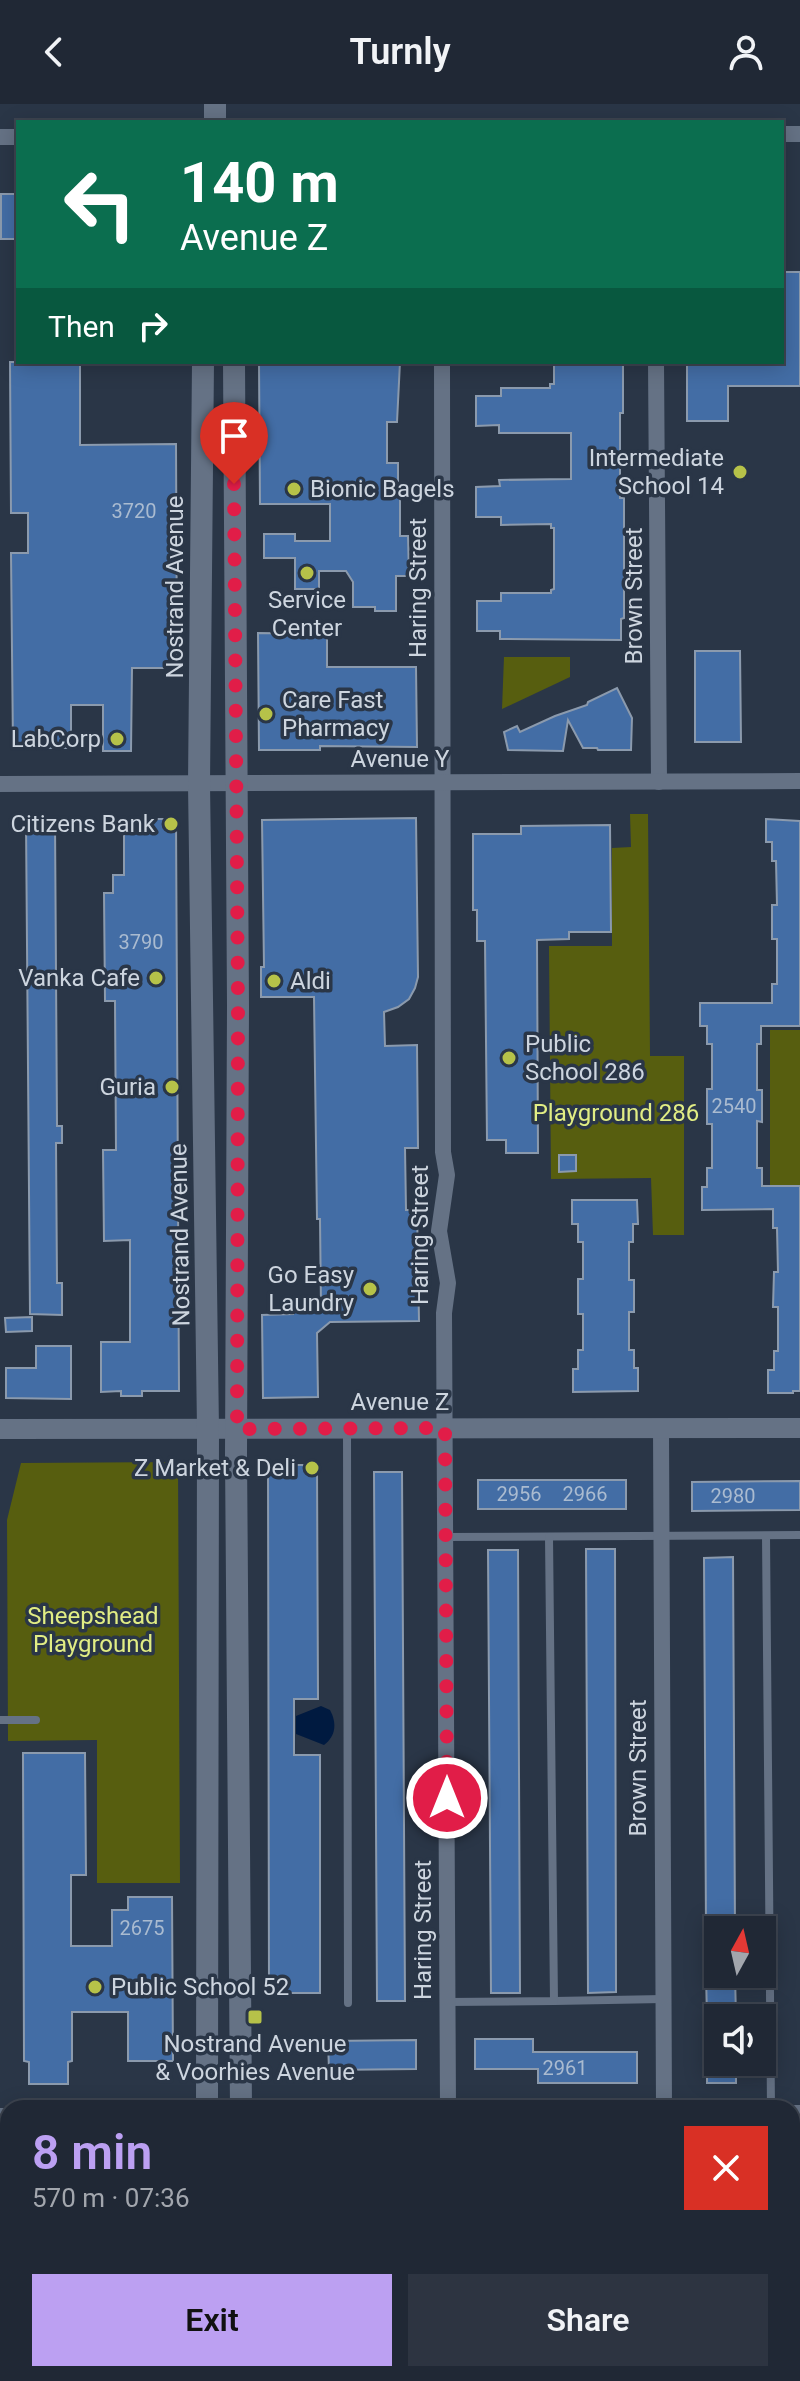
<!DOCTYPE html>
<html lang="en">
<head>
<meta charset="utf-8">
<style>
  :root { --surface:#202835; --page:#2d3441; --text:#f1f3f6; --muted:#a2a6ad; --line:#3d4450; --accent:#bca0f2 }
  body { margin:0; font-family:Roboto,sans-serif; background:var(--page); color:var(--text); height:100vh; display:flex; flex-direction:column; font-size:30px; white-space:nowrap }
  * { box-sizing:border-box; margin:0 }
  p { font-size:26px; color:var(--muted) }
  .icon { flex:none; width:44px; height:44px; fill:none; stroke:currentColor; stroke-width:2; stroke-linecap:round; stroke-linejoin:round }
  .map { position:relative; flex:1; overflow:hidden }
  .details { position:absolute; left:0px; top:1996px; width:800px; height:282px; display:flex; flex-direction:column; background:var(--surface); border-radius:24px 24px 0 0; box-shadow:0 4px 20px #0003,0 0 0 2px var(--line) }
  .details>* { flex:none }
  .top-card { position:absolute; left:16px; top:16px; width:768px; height:244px; border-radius:0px; box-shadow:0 4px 20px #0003,0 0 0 2px var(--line); background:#0b6e4f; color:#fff; overflow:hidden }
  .needle { width:52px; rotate:8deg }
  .fabs { position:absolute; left:704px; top:1812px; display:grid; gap:16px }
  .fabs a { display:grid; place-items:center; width:72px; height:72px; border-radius:0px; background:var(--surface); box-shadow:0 4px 20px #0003,0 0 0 2px var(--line); font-size:40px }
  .pin { position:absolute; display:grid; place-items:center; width:68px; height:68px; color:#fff; margin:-82px -34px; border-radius:50% 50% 50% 0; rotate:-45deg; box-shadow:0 0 8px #0007 }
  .pin .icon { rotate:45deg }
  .me { position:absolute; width:88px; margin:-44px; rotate:0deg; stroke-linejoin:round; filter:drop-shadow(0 0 6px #0008) }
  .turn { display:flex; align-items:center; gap:28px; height:168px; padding:0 32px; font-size:36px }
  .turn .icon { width:104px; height:104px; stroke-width:2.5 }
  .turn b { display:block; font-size:56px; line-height:68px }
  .then { display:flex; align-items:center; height:76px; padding:0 32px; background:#0003; gap:16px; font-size:30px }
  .round { display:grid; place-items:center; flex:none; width:84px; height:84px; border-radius:0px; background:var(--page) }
  .summary { display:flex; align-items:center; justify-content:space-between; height:136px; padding:0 32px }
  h1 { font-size:48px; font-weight:600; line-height:60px; color:var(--accent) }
  .button { display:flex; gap:16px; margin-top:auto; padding:16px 32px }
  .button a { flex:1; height:92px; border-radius:0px; background:var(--accent); color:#111; font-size:32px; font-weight:600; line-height:92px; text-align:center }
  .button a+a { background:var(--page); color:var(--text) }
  header { display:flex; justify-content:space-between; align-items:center; height:104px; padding:0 32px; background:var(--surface); font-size:36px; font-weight:600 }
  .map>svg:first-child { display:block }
  .green { fill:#575e0f }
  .water { fill:#001a40 }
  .building { fill:#436da5; stroke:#8b9aad; stroke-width:2 }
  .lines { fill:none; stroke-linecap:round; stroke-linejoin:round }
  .service { stroke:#657285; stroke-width:8 }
  .minor { stroke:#657285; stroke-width:16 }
  .tertiary { stroke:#657285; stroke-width:20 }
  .secondary { stroke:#657285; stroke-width:22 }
  .route { stroke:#e11d48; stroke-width:14; stroke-dasharray:0 25.2 }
  .poi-dot { fill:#b6c249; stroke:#2a3647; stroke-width:3 }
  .labels { text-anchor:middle; stroke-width:7; stroke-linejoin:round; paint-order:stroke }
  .number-label { font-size:20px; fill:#aabbd0 }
  .poi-label { font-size:24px; fill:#cdd5df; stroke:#2a3647; text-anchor:end }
  .street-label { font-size:24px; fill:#cdd5df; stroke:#2a3647 }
  .park-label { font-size:24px; fill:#e1ed84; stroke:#2a3647 }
</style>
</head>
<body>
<header><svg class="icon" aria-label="back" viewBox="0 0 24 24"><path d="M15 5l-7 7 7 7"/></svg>Turnly<svg class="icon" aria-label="person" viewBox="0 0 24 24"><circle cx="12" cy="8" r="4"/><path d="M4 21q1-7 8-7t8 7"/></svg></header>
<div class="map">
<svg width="800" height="2277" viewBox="0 0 800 2277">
  <rect width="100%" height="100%" fill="#2a3647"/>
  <!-- green -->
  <g class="green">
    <path d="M504 553H570V573L502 605Z"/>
    <path d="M630 710H648L650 952H684V1131H653L651 1074 551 1075 549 842H612V744L631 743Z"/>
    <rect x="770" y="926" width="30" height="157"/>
    <path d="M178 1358 180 1779H97V1636L8 1637 7 1416 21 1359Z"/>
  </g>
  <!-- water -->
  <path class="water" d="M321 1602 330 1606C337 1619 336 1632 324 1641L296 1630V1612Z"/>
  <!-- building -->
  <g class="building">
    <rect x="1" y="90" width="17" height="45"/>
    <path d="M782 168H800V282H728V317H687V258H782Z"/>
    <path d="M10 258H80V341L176 340 177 564H132L131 647H103V601H71V644H13L11 449H28V409H11Z"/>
    <path d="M259 258H400L397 318H387V359H398V382H400V432H408L409 472H396V507H375V503H353V478L346 467H319V485H295V454H264V430H295V437H330V400H260Z"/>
    <path d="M554 258H623V309H620V394H624V514L621 515V536L500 535V527H477V497H501V489H551V486L554 485V424H551V420L501 421V413H476V383L500 382 499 376 571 375V329H499V321L476 322V292H501V284H550V280H554Z"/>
    <path d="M258 529 327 530V563H416L417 643 320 642V646H259Z"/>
    <path d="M695 547H740L741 638H695Z"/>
    <path d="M617 584 632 614 631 646H598L597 644H583L568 616 563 647 508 646 504 628 517 622 520 628 555 612 587 601 588 598Z"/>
    <path d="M416 714 418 873 415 884 409 895 398 903 384 908 385 942 417 941 418 1044H405L406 1106H417L419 1217 330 1218 317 1229 318 1293 263 1294 262 1211 293 1210V1203H321L320 1115H317L314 893H261V863H264L262 716Z"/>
    <path d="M124 715H176L179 1287H142V1292H121V1287L101 1288V1238H130V1136L104 1137 103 1046H116L115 897H105L104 789H113V771H124Z"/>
    <path d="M766 715 800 717V922H761V940H757V986H762V1018L757 1017V1064H762V1082H800V1287H793V1289H768V1266H774V1247H778V1203H773L774 1168H778L777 1124H773V1105L702 1106V1083H707V1064H712V1020H707V985H712V940H707V922H700V899H772V880H777V835H772V801H777L776 757H772V738H766Z"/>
    <path d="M26 717H55L57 1022H62V1039H56L57 1179H62V1211L30 1210Z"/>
    <path d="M610 721 611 828H569V835L537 836 538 1049H506V1036H487L485 837H477V806H473V730H521V722Z"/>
    <path d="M559 1051H576V1067L559 1068Z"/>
    <path d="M572 1096H637L638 1120H633V1138H629V1176H634V1208H629V1246H634V1264H638V1287L573 1288V1265H578V1246H583V1210H578V1175H583V1138H578V1120H572Z"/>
    <path d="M32 1213V1227L6 1228 5 1214Z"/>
    <path d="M36 1242H71V1295L6 1294V1264H36Z"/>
    <path d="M268 1361H317L318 1595H294V1651H320V1889H269Z"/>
    <path d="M374 1368H402L405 1897H377Z"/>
    <rect x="478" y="1376" width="148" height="29"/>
    <path d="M800 1377V1406L692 1407V1378Z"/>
    <path d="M586 1445H615L616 1888 588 1889Z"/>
    <path d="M488 1446H518L520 1889H491Z"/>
    <path d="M733 1453 735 1826H706L704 1454Z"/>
    <path d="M23 1649H85L86 1771H71V1842H112V1806H128V1793H172L173 1957H128V1908H72V1957L68 1958V1980H29V1958L24 1957Z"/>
    <path d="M706 1870H735L736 1914H707Z"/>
    <path d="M475 1935H533V1948H637V1979H538V1965H475Z"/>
    <path d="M416 1936V1965L329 1966 328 1937Z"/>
    <rect x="707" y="1958" width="29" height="21"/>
  </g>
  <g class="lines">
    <!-- service -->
    <g class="service">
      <path d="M347 1324 348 1899"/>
      <path d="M766 1432 771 2004"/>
      <path d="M446 1433 800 1431"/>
      <path d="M0 1616H36"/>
      <path d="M554 1897 663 1895"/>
      <path d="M447 1898 554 1897 549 1433"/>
    </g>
    <!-- minor -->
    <g class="minor">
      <path d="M782 30H800"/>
      <path d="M0 33H18"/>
      <path d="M442 258 443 1048 447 1071 439 1127 448 1179 444 1209 448 2004"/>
      <path d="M656 258 659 678"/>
      <path d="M0 680 800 677"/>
      <path d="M661 1324 664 2004"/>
      <path d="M792 2009H800"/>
      <path d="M0 2012H8"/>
      <path d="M449 2270V2277"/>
      <path d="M666 2270V2277"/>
    </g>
    <!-- tertiary -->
    <path class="tertiary" d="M0 1325 800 1324"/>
    <!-- secondary -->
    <g class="secondary">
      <path d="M215 0V18"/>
      <path d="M203 258 199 680 208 1325 207 2004"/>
      <path d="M234 258 238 902 236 1351 241 2004"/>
      <path d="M209 2277V2270"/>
      <path d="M238 2277 239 2270"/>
    </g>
  </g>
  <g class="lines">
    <!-- route -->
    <path class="route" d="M234 380 238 902 237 1325 445 1324 447 1694"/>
  </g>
  <!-- markers -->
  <g class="poi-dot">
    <circle cx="740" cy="368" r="8"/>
    <circle cx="294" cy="385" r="8"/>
    <circle cx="307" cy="469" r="8"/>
    <circle cx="266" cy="610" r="8"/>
    <circle cx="117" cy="635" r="8"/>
    <circle cx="171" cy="720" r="8"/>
    <circle cx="156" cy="874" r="8"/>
    <circle cx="274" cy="877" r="8"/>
    <circle cx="509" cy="954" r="8"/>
    <circle cx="172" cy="983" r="8"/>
    <circle cx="370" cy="1185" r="8"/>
    <circle cx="312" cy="1364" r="8"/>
    <circle cx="95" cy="1883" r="8"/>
    <rect x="247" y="1905" width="16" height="16" rx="4"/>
  </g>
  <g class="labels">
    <!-- number labels -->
    <g class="number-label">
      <text x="134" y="414">3720</text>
      <text x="141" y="845">3790</text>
      <text x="734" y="1009">2540</text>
      <text x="519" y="1397">2956</text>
      <text x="585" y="1397">2966</text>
      <text x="733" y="1399">2980</text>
      <text x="142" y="1831">2675</text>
      <text x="565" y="1971">2961</text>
    </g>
    <!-- poi labels -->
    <g class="poi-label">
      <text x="724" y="362">Intermediate<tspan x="724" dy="28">School 14</tspan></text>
      <text x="310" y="393" text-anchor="start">Bionic Bagels</text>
      <text x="307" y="504" text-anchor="middle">Service<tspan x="307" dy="28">Center</tspan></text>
      <text x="282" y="604" text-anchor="start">Care Fast<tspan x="282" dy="28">Pharmacy</tspan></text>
      <text x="101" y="643">LabCorp</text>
      <text x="155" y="728">Citizens Bank</text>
      <text x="140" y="882">Vanka Cafe</text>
      <text x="290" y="885" text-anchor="start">Aldi</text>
      <text x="525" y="948" text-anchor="start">Public<tspan x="525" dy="28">School 286</tspan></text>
      <text x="156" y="991">Guria</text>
      <text x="354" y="1179">Go Easy<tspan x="354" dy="28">Laundry</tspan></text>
      <text x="296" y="1372">Z Market &amp; Deli</text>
      <text x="111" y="1891" text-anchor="start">Public School 52</text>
      <text x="255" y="1948" text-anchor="middle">Nostrand Avenue<tspan x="255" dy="28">&amp; Voorhies Avenue</tspan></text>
    </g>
    <!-- street labels -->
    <g class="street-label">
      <text transform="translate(175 483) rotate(-90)" y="8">Nostrand Avenue</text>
      <text transform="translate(418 484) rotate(-90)" y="8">Haring Street</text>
      <text transform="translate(634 492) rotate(-90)" y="8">Brown Street</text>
      <text x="400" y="663">Avenue Y</text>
      <text transform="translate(180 1131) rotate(-91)" y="8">Nostrand Avenue</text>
      <text transform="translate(420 1131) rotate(-90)" y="8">Haring Street</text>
      <text x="400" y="1306">Avenue Z</text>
      <text transform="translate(638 1664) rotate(-90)" y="8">Brown Street</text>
      <text transform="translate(423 1826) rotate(-90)" y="8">Haring Street</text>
    </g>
    <!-- park labels -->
    <g class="park-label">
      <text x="616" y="1017">Playground 286</text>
      <text x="93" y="1520">Sheepshead<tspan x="93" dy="28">Playground</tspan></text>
    </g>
  </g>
</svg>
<div class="fabs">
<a><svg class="needle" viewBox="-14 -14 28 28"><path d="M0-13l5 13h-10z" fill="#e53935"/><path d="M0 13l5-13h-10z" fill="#a2a6ad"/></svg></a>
<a><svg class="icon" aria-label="sound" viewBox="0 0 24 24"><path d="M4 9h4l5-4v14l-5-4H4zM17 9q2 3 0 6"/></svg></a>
</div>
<div class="pin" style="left:234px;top:380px;background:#d93025"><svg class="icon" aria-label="arrive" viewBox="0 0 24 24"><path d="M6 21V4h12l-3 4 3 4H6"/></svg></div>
<svg class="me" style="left:447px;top:1694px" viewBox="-20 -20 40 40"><circle r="17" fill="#e11d48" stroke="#fff" stroke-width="3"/><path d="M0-11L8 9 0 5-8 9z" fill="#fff"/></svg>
<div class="top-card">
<div class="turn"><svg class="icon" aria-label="left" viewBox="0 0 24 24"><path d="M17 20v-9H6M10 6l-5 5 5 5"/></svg><div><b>140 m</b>Avenue Z</div></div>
<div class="then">Then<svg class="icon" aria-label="right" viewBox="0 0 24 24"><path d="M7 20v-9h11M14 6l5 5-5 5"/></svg></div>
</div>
<section class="details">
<div class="summary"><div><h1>8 min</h1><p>570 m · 07:36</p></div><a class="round" style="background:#d93025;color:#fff"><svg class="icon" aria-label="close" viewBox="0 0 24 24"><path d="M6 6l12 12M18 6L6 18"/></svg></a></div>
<div class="button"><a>Exit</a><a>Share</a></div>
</section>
</div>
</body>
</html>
